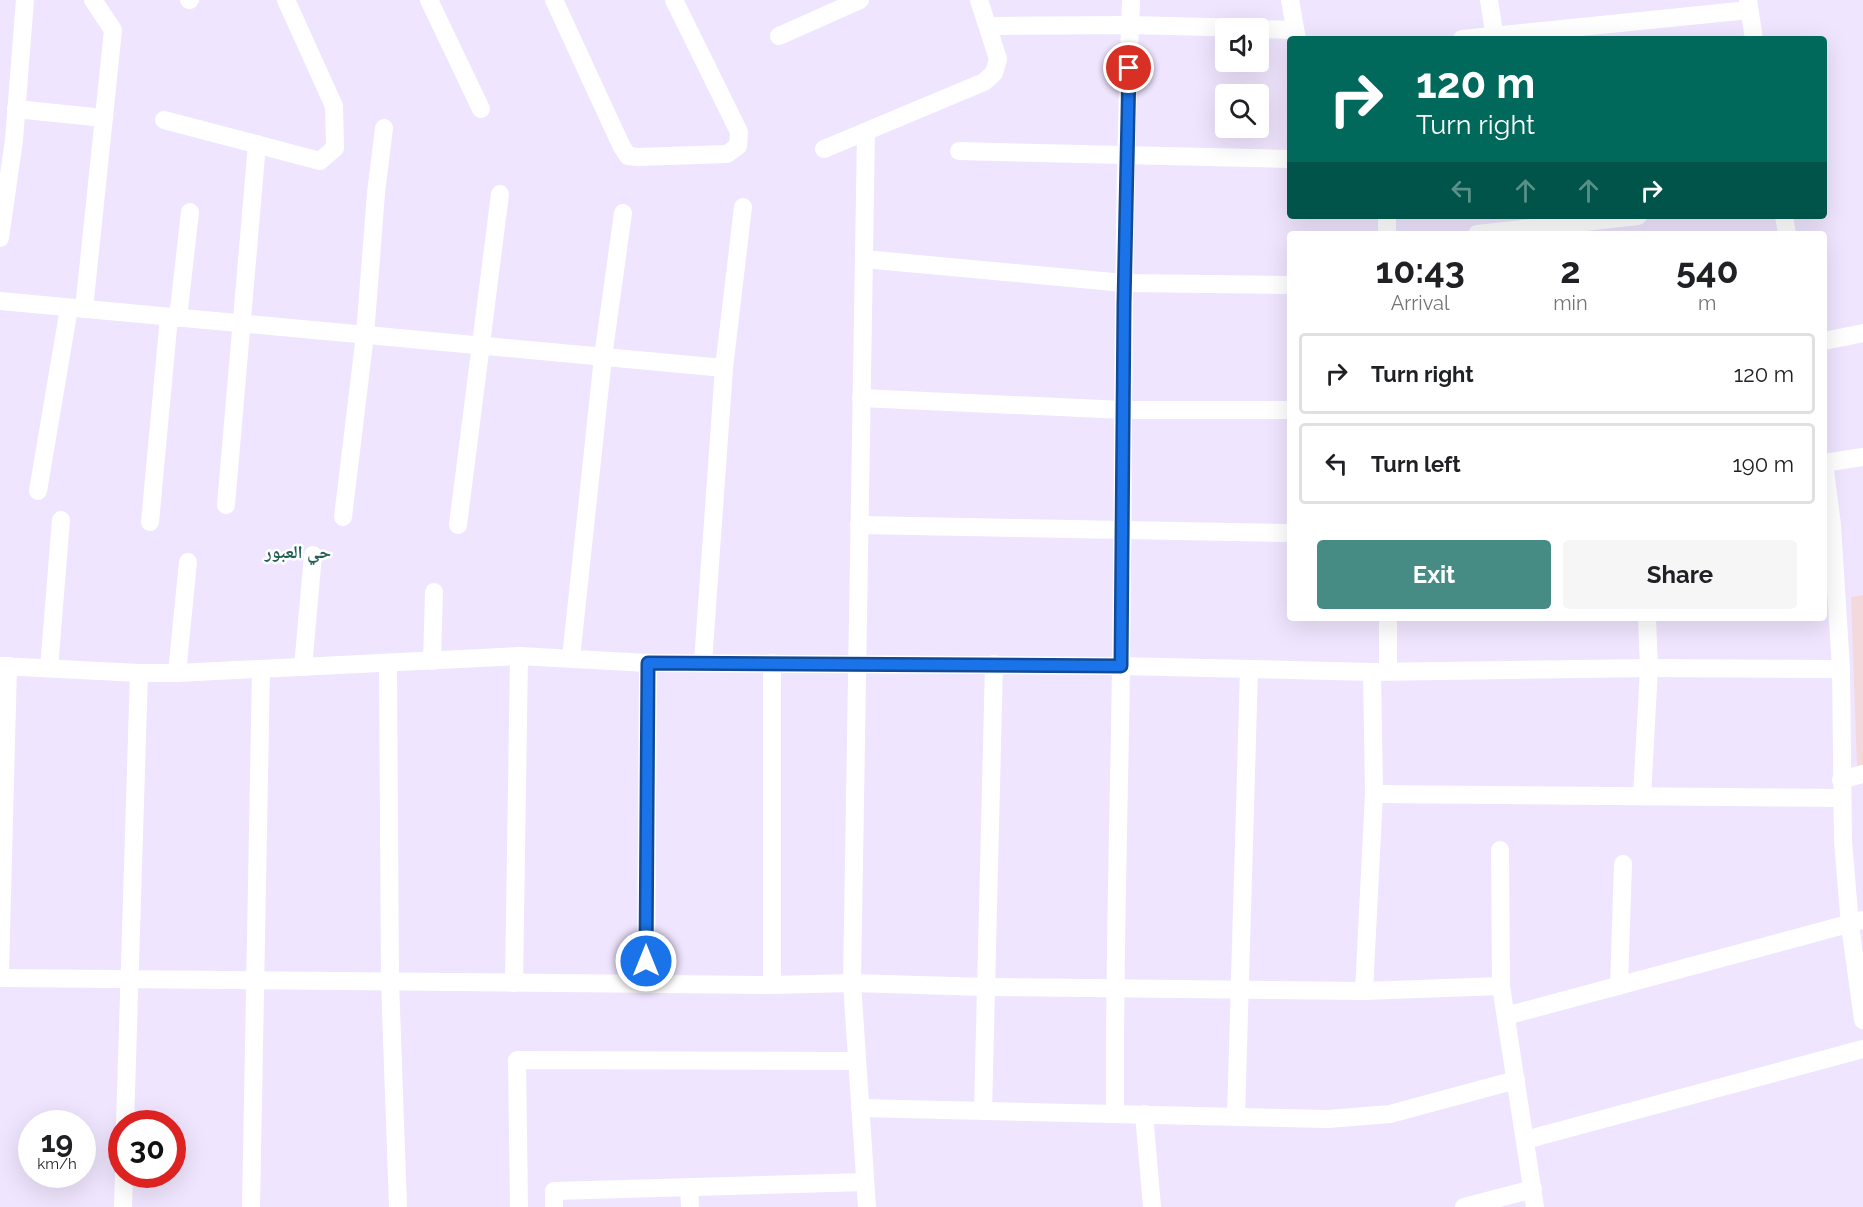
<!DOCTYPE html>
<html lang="en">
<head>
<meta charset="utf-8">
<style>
  :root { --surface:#fff; --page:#f6f6f6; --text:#202124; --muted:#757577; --line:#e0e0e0; --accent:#468c85 }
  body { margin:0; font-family:Raleway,"Noto Naskh Arabic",sans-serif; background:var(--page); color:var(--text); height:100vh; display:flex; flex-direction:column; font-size:22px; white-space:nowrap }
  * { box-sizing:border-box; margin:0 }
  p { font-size:20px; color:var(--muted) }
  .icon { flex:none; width:33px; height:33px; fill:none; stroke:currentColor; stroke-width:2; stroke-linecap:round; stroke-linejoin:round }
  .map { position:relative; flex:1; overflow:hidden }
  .side { position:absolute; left:1287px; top:231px; width:540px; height:390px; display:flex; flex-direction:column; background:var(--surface); border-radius:6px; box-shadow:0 6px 24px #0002 }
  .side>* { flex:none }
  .top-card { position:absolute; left:1287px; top:36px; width:540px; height:183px; border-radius:6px; box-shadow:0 6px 24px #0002; background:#00695c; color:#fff; overflow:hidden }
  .fabs { position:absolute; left:1215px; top:18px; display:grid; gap:12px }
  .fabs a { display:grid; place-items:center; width:54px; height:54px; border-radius:6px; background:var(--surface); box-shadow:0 6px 24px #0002; font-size:30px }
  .speed { position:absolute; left:18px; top:1110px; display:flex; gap:12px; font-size:30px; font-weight:700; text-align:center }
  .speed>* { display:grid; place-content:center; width:78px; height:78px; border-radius:50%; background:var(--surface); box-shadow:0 6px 24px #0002; line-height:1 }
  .speed small { font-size:15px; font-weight:400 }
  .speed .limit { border:9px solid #d22; background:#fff; color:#111 }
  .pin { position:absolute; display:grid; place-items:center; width:51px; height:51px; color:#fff; margin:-26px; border:3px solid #fff; border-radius:50%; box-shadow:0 2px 6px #0007 }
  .me { position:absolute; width:66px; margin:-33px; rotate:0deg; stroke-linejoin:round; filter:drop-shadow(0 0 4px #0008) }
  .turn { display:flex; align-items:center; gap:21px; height:126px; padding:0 30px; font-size:27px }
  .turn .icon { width:78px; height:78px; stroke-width:2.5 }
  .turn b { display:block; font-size:42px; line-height:51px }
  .lanes { display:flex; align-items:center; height:57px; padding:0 30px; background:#0003; justify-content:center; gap:30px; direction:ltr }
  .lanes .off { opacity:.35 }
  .eta { display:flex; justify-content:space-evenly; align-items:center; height:102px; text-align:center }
  .eta b { font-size:36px; font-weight:700; line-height:42px }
  .button { display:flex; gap:12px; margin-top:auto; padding:12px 30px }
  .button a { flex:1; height:69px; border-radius:6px; background:var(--accent); color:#fff; font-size:24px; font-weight:700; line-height:69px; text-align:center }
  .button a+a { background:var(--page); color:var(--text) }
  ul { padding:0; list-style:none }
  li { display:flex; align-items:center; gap:18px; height:81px; margin:0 12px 9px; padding:0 18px; border:3px solid var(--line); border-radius:6px }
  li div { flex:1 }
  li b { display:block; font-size:22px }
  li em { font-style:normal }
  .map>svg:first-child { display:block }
  .education { fill:#f4d9dc }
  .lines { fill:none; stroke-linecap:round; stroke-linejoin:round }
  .minor { stroke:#fff; stroke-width:18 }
  .route-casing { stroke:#114b97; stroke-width:15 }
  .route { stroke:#1a73e8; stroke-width:10 }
  .labels { text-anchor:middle; stroke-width:5; stroke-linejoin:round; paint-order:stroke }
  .neighbourhood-label { font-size:18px; font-weight:bold; fill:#255e59; stroke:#fff }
</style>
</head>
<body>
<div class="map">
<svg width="1863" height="1207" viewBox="0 0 1863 1207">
  <rect width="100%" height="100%" fill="#efe5fe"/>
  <!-- education -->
  <path class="education" d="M1863 595V765L1857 766 1851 597Z"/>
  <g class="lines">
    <!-- minor -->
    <g class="minor">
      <path d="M189 0H190"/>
      <path d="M429 0 481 109"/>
      <path d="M554 0 622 147 628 156 638 157 727 154 738 146 739 132 674 0"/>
      <path d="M1290 0 1297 39"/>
      <path d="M1489 0 1495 39"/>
      <path d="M1748 0 1754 39"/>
      <path d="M988 26 1130 25 1248 28"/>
      <path d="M1258 29 1295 30"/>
      <path d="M779 36 860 0"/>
      <path d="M1462 39 1749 10"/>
      <path d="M16 109 104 118"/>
      <path d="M164 120 320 161 335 148 334 106 286 0"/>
      <path d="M866 132 852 983 867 1207"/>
      <path d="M824 149 984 82 994 73 998 59 979 0"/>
      <path d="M959 151 1290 159"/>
      <path d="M1387 216V234"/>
      <path d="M1784 216 1787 234"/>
      <path d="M1477 234 1638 216"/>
      <path d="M0 238 14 140 25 0"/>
      <path d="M864 259 1124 283 1290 285"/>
      <path d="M0 301 724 368"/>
      <path d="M84 309 113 30 93 0"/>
      <path d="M178 318 190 212"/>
      <path d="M1824 341 1863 333"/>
      <path d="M861 398 1123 410H1290"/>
      <path d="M1824 463 1832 525 1841 669 1843 841 1850 925 1863 1020"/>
      <path d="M1824 463 1863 457"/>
      <path d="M38 491 69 308"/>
      <path d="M226 505 257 144"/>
      <path d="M343 517 365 335 376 193 384 128"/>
      <path d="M150 522 169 317"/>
      <path d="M458 525 500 194"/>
      <path d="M859 525 1290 533"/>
      <path d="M1388 618V671"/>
      <path d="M571 658 603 357 623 213"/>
      <path d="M432 661 434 592"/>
      <path d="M703 662 724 368 743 207"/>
      <path d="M388 663 390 981 398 1207"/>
      <path d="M772 663V985"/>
      <path d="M0 666 139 673H177L519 656 648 663 1121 666 1372 672 1649 668 1841 669"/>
      <path d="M303 667 313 555"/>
      <path d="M49 668 61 520"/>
      <path d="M177 673 188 562"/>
      <path d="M1841 780 1863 774"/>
      <path d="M1374 794 1841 798"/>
      <path d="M1642 796 1649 668 1647 618"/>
      <path d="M1500 850 1501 986 1535 1207"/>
      <path d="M0 971 8 666"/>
      <path d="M0 978 772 985 852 983 986 987 1364 991 1501 986"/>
      <path d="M514 983 519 656"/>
      <path d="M646 984 648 663"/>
      <path d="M1619 986 1623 864"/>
      <path d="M1364 991 1374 794 1372 672"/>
      <path d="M1506 1016 1863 920"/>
      <path d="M860 1108 1328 1119 1390 1114 1516 1080"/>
      <path d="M983 1111 994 664"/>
      <path d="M1115 1114C1114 964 1119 815 1121 666 1124 444 1122 222 1131 0"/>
      <path d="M1144 1114 1152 1207"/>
      <path d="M1236 1117 1249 669"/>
      <path d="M125 1124 139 673"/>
      <path d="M1525 1140 1863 1049"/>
      <path d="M689 1187 690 1207"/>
      <path d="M123 1207 124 1174"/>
      <path d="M251 1207 261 669"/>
      <path d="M519 1207 517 1060 857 1061"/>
      <path d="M554 1207V1191L865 1182"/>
      <path d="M1464 1207 1533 1189"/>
    </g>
  </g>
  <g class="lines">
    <defs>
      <path id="route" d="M646 961 648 663 1121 666 1124 304 1129 68"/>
    </defs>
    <!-- route casing -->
    <use href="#route" class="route-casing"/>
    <!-- route -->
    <use href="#route" class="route"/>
  </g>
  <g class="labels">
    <!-- neighbourhood labels -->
    <g class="neighbourhood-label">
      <text x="298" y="558">حي العبور</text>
    </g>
  </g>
</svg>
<div class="fabs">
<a><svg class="icon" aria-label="sound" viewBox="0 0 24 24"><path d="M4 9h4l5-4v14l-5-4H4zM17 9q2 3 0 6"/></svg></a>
<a><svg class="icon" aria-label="search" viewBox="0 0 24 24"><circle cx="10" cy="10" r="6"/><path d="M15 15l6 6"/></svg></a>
</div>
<div class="speed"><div>19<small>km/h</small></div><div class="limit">30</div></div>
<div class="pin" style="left:1129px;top:68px;background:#d93025"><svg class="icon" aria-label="arrive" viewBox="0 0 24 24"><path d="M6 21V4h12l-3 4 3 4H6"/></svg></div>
<svg class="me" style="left:646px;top:961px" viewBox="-20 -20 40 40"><circle r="17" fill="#1a73e8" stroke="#fff" stroke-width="3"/><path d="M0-11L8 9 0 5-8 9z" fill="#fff"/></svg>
<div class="top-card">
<div class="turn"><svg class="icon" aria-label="right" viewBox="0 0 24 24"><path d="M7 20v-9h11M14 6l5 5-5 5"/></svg><div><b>120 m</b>Turn right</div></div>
<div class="lanes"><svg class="icon off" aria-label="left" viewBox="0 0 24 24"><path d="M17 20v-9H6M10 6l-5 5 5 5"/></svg><svg class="icon off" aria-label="ahead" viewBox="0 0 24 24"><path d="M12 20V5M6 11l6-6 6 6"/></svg><svg class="icon off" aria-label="ahead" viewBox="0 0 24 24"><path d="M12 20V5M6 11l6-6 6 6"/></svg><svg class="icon" aria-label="right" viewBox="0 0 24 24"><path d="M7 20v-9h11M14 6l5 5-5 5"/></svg></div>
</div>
<section class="side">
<div class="eta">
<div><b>10:43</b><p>Arrival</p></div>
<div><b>2</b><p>min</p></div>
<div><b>540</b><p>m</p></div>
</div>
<ul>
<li><svg class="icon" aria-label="right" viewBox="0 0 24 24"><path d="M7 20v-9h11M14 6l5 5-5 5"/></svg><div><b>Turn right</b></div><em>120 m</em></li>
<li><svg class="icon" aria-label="left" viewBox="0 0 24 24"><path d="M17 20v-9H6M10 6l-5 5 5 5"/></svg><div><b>Turn left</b></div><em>190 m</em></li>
</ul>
<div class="button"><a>Exit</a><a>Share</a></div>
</section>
</div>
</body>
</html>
